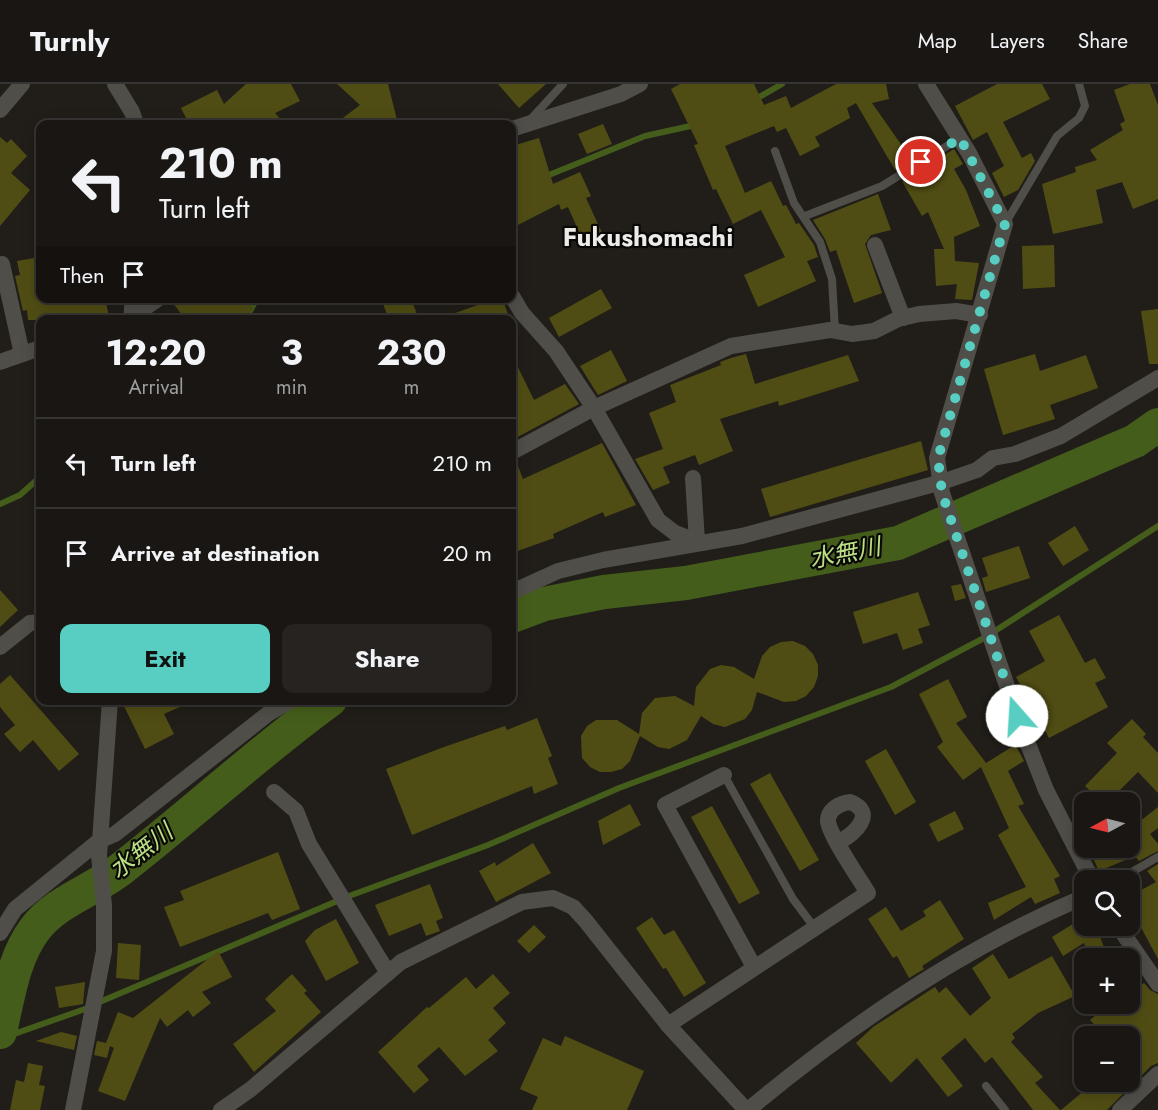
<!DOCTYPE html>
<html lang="en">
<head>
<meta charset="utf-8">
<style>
  :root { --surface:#191613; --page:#262321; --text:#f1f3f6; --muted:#9f9fa0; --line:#373533; --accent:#57cec1 }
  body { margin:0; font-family:Jost,"Noto Sans JP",sans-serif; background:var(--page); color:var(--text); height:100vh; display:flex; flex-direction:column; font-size:22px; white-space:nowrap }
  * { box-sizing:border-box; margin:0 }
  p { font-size:20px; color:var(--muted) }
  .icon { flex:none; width:33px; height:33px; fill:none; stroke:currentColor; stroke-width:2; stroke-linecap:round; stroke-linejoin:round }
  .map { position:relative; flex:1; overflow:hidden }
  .drawer { position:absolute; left:36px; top:231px; width:480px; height:390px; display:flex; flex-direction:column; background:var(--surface); border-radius:12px; box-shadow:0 3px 15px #0003,0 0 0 2px var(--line) }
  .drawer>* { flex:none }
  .top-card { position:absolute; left:36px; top:36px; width:480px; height:183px; border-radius:12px; box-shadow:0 3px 15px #0003,0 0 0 2px var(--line); background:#191613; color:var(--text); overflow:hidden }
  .needle { width:39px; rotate:263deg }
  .controls { position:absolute; left:1074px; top:708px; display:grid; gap:12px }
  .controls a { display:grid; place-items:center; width:66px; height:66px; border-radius:12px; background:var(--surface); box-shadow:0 3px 15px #0003,0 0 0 2px var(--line); font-size:30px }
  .pin { position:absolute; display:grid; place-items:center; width:51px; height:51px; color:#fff; margin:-26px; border:3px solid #fff; border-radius:50%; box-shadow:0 2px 6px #0007 }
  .me { position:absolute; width:66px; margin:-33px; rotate:341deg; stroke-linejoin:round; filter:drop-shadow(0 0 4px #0008) }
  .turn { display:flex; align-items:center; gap:21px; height:126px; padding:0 24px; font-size:27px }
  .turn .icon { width:78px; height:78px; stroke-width:2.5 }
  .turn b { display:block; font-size:42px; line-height:51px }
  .then { display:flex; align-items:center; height:57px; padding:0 24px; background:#0003; gap:12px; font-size:22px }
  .eta { display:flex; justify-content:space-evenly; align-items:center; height:102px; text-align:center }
  .eta b { font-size:36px; font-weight:700; line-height:42px }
  .button { display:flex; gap:12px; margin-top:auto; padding:12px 24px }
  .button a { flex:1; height:69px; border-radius:12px; background:var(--accent); color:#111; font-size:24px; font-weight:700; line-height:69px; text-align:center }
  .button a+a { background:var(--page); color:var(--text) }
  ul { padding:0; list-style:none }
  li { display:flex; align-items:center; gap:18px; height:90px; padding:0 24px; border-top:2px solid var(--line) }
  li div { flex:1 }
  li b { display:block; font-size:22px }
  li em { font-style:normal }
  header { display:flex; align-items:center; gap:36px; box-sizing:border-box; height:84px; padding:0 30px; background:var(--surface); border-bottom:2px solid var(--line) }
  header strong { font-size:28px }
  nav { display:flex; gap:33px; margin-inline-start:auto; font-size:21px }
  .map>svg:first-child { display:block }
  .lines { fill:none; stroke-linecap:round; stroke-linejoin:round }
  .stream { stroke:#455d1b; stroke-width:6 }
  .river { stroke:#455d1b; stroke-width:34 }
  .building { fill:#504d14 }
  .service { stroke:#504e48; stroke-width:8 }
  .minor { stroke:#504e48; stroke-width:16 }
  .route { stroke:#57cec1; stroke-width:10; stroke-dasharray:0 18 }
  .labels { text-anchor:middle; stroke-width:4.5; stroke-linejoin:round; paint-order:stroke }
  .water-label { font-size:24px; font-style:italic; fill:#bbe084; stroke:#090807 }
  .quarter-label { font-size:26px; font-weight:bold; fill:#edebe8; stroke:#090807 }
</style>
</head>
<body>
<header>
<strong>Turnly</strong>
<nav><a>Map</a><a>Layers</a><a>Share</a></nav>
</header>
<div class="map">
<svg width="1158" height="1026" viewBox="0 0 1158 1026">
  <rect width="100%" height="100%" fill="#211e19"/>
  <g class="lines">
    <!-- stream -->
    <g class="stream">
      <path d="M754 16 782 0"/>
      <path d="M544 93 645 52 695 41"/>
      <path d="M245 236 255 218 262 214"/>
      <path d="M0 420 20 411 40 393"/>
      <path d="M102 917 349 812 488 761 619 704 891 603 984 554 1158 442"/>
      <path d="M0 955 85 925"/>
    </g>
    <!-- river -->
    <g class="river">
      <path d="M512 532 544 520 604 508 686 499 898 459 1135 357 1158 341"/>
      <path d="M0 948C8 914 13 874 35 845 56 817 94 806 121 785 192 730 257 669 330 616"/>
    </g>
  </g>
  <!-- building -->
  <g class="building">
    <path d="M246 0H291L300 17 275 29 285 40H189L181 24 217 6 224 20Z"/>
    <path d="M337 0H388L398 40H335L360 21Z"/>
    <path d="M498 0H546L519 24Z"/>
    <path d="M680 0H754L764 21 786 12 791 24 836 0H886L889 15 872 19 912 76 895 86 856 19 847 24 850 34 815 53 820 62 800 72 786 44 777 48 774 42 725 62 745 109 771 97 783 122 786 121 796 140 799 139 814 161 818 173 807 177 816 197 758 223 744 191 785 173 761 126 733 140 716 105 713 106 694 61 698 60 671 5Z"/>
    <path d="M997 0H1042L1050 15 1003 38 1022 74 1031 69 1035 77 1018 106 1004 113 992 89 1004 82 987 48 973 56 955 22Z"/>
    <path d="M1130 0H1150L1158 21V115L1133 125 1122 98 1096 106 1103 139 1053 150 1042 100 1076 88 1075 83 1097 76 1090 66 1123 46 1120 40 1125 37 1114 6Z"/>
    <path d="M603 40 612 60 587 70 578 50Z"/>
    <path d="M0 53 7 59 11 55 27 72 11 89 30 106 0 142Z"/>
    <path d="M539 54 553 100 580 88 591 112 586 114 603 151 584 159 568 123 561 126 559 120 512 144V62Z"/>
    <path d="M954 65 963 80 954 85 966 106 980 142 954 153 955 177 979 179 972 216 955 215 957 200 936 202 934 165H944L928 128 922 132 902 97Z"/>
    <path d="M878 110 891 146 871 151 865 160 882 209 854 219 836 166 830 168 825 155 813 136Z"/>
    <path d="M1054 161 1055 203 1023 205 1022 162Z"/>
    <path d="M40 173V214H105L109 232 89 236H28L27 226 23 227 15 192 20 191 17 177Z"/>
    <path d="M601 205 612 224 559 253 549 234Z"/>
    <path d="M169 214H245L253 225 241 236H186Z"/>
    <path d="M381 214H411L419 236H389Z"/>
    <path d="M497 214H502L510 236H444V233Z"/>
    <path d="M1158 225V280H1149L1141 227Z"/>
    <path d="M611 266 627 297 598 311 580 282Z"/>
    <path d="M746 270 755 300 848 271 859 297 779 322 778 317 720 335 733 367 699 381 695 371 663 383 670 399 653 406 635 375 663 365 649 329 676 318 670 301 721 281 720 278 731 274Z"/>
    <path d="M1035 270 1040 287 1086 271 1098 304 1050 321 1055 335 1003 351 984 285Z"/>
    <path d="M512 271 534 316 565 300 579 320 512 356Z"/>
    <path d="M921 357 928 386 770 433 761 405Z"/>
    <path d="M602 359 636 421 605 433 603 428 553 450 554 454 512 469V378L516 377 523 395Z"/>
    <path d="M1075 442 1089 466 1063 482 1048 459Z"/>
    <path d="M1019 462 1030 494 986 508 982 494 988 492 982 474Z"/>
    <path d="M961 500 966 514 955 517 951 502Z"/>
    <path d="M0 506 18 526 0 543Z"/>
    <path d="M918 508 930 541 918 545 923 559 903 566 897 549 863 560 853 528Z"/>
    <path d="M1059 531 1085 579 1095 574 1106 594 1095 599 1108 623 1049 654 1016 593 1045 577 1029 547Z"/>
    <path d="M793 557 805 562 813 570 818 581V592L814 603 806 612 796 617 784 618 757 608 752 626 745 635 725 643 713 640 701 632 687 656 669 665 658 663 640 652 630 677 622 685 611 688H600L590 683 582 674 581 652 587 642 596 636H617L639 650 642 629 655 614 675 612 694 622 696 603 710 585 721 581 734 583 754 595 762 572 770 563 781 558Z"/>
    <path d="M10 591 79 670 59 687 33 656 20 668 4 650 15 641 0 623V600Z"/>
    <path d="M948 595 967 633 956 639 986 679 1015 661 1021 671 1024 677 1008 687 1024 720 1018 722 1060 792 1054 795 1060 809 1035 820 1031 813 994 836 988 819 1026 803 998 751 1009 744 981 683 963 696 937 663 943 658 919 610Z"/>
    <path d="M121 616H195L164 630 174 650 145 665Z"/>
    <path d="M537 634 552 672 548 674 558 700 534 710 532 702 412 751 386 685 444 663 505 642 507 646Z"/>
    <path d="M1132 635 1146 650 1143 653 1158 669V709L1138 688 1108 718H1102L1085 702 1117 669 1107 659Z"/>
    <path d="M886 665 916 718 895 731 865 677Z"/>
    <path d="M770 689 819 776 800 787 750 700Z"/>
    <path d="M630 720 641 741 603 761 598 737Z"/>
    <path d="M712 722 760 809 739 820 691 733Z"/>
    <path d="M1158 723V744L1150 750 1158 760V767L1139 777 1135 772 1099 787 1091 770 1107 764H1130V745Z"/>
    <path d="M955 727 964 745 938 758 929 740Z"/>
    <path d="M533 759 551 789 496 818 479 787 495 778 496 782Z"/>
    <path d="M278 768 300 825 272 836 268 829 180 863 164 823 184 816 180 807Z"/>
    <path d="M1158 780V875L1130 823V812L1156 798 1147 787Z"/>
    <path d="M430 800 443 834 436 837 440 847 426 852 421 839 389 852 375 821Z"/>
    <path d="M940 816 964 855 922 882 924 885 909 894 897 872 893 874 868 835 886 823 901 847 926 832 923 827Z"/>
    <path d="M652 833 664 851 674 846 706 899 684 913 666 884 663 885 636 844Z"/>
    <path d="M1084 833V842H1108V845L1099 850 1108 874H1089L1084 859 1063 872 1052 853Z"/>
    <path d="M336 835 359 879 326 897 305 857 315 846Z"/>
    <path d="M534 841 546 853 529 869 517 857Z"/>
    <path d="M118 859 141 861 139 896 116 894Z"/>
    <path d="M218 867 232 893 202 908 211 919 193 933 188 926 167 943 160 934 125 1017 98 1007 114 964 110 962 107 974 94 971 97 957 106 959 118 928 133 934Z"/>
    <path d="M993 870 1009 895 1052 872 1075 912 1038 929 1012 950 1015 954 1011 958 1043 993 1035 999 1060 1026H1033L992 973 985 979 965 954 941 974 963 1002 948 1013 917 974 891 999 856 959 873 943 935 903 939 909 946 903 970 932 991 914 972 884Z"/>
    <path d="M292 890 307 907 304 909 321 928 254 988 233 960 276 927 265 915Z"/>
    <path d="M493 890 510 909 493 924 506 939 488 956 498 967 465 992 439 963 417 982 429 996 414 1009 378 968 427 923 429 924 466 893 476 905Z"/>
    <path d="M85 898 83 920 59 924 55 903Z"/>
    <path d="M1144 899 1150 906 1158 910V979L1151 982 1107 1026H1061L1085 1006 1078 998H1130V952H1105L1090 936 1109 920H1130V909Z"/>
    <path d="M61 948 77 952 74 966 36 957Z"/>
    <path d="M565 952 644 987 627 1026H532L538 1013 520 1005 543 954 561 962Z"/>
    <path d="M28 979 43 982 39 1001 45 1002 40 1026H10L16 996 24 998Z"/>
  </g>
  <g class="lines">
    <!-- service -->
    <g class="service">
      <path d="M531 35 563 0"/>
      <path d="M135 38 152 40"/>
      <path d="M775 67 794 119 820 158 832 195 835 247"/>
      <path d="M805 132 882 102 960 54"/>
      <path d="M1005 140 1057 52 1079 34 1085 22 1079 0"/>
      <path d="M724 691 793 815 814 843"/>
      <path d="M1118 796 1158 773"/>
      <path d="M986 1002 1005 1026"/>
    </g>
    <!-- minor -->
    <g class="minor">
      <path d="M115 0 132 28 136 40"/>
      <path d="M926 0 969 69 1005 140 937 374 942 409 1017 632 1046 706 1092 796"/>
      <path d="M0 26 22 0"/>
      <path d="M512 45 621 10 640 0"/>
      <path d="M875 161 903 234"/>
      <path d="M2 180 22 270"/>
      <path d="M512 212 522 229 556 267 594 324 512 368"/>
      <path d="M128 236 159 214"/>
      <path d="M131 236 133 214"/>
      <path d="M0 278 40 264"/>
      <path d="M693 394 697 457"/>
      <path d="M702 459 675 449 658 436 594 324 731 262 830 246 852 250 874 247 898 235 919 230 956 227 980 231"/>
      <path d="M512 508 558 487 603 476 742 452 942 398 977 386 993 374 1015 370 1061 352 1158 294"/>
      <path d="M0 563 30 539 40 538"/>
      <path d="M724 691 665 721 754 883"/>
      <path d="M274 708 296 727 309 760 388 889"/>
      <path d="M1118 842 1158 900"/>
      <path d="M0 849 15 825 99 757 115 750 269 629 291 616"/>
      <path d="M668 941 868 809C859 794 831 754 828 738 827 726 840 719 850 718 878 729 854 750 839 758"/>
      <path d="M73 1026 104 867V821L99 772 110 616"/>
      <path d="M221 1026 251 1005 401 878 522 818 553 814 573 823 585 836 668 941 746 1026"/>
      <path d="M748 1026C850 941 962 864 1084 813"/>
      <path d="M1120 1026 1158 990"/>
    </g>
  </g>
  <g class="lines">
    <!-- route -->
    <path class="route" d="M921 78 960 54 1005 140 938 374 942 409 1017 632"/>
  </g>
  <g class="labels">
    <!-- water labels -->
    <g class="water-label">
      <text transform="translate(845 469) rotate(-11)" y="8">水無川</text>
      <text transform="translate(141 767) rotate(-38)" y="8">水無川</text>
    </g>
    <!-- quarter labels -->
    <g class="quarter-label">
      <text x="648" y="162">Fukushomachi</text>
    </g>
  </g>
</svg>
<div class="controls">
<a><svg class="needle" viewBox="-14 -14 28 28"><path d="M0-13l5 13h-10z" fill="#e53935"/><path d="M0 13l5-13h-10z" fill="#9f9fa0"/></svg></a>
<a><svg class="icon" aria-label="search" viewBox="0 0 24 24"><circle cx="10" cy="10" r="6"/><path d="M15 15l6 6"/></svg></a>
<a>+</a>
<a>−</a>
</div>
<div class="pin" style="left:921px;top:78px;background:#d93025"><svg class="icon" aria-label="arrive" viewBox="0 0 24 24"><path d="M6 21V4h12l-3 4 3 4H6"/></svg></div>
<svg class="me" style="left:1017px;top:632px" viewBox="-20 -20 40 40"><circle r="19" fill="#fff"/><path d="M0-13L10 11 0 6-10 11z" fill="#57cec1"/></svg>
<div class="top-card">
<div class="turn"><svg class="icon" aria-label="left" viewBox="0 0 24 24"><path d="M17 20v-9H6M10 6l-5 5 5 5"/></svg><div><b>210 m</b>Turn left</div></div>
<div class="then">Then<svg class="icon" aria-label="arrive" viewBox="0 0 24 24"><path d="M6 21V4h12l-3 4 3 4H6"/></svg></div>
</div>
<section class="drawer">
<div class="eta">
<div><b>12:20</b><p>Arrival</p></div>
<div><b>3</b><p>min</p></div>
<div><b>230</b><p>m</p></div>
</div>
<ul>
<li><svg class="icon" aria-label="left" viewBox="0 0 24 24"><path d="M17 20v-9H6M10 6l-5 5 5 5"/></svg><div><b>Turn left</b></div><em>210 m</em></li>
<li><svg class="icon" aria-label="arrive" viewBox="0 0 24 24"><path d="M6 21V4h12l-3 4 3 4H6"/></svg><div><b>Arrive at destination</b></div><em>20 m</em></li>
</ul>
<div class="button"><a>Exit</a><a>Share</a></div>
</section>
</div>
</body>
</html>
